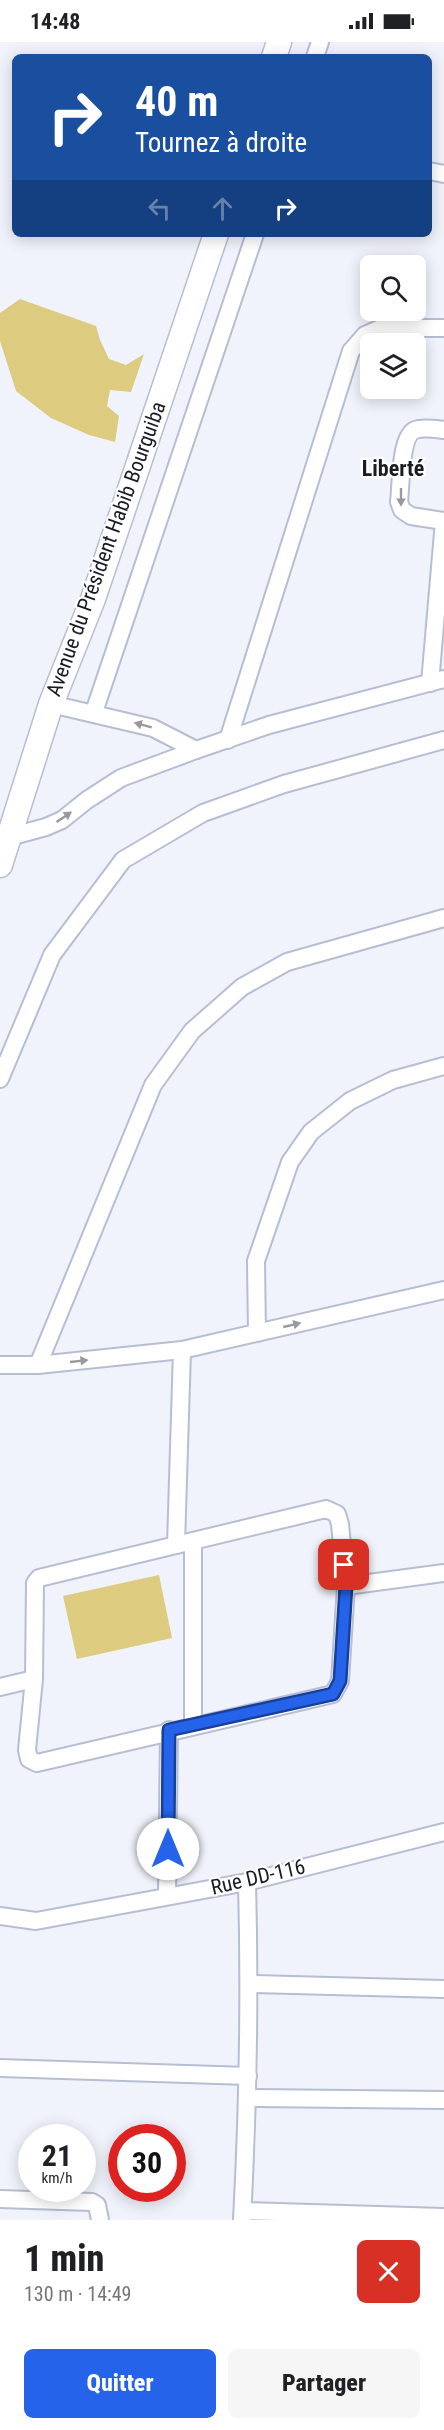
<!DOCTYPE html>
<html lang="fr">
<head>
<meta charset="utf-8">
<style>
  :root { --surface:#fff; --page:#f6f6f6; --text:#202124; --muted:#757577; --accent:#2563eb }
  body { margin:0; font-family:"Roboto Condensed",sans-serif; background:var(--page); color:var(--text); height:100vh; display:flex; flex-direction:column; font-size:22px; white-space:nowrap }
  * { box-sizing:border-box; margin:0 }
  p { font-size:20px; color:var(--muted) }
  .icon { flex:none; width:33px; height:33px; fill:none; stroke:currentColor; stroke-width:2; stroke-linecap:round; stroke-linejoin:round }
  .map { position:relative; height:2178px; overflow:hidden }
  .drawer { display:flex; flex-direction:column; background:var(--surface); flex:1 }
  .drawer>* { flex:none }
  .guide { position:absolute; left:12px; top:12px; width:420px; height:183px; border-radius:9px; box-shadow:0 3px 15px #0003; background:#1a4fa0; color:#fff; overflow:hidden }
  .controls { position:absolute; left:360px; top:213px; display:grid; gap:12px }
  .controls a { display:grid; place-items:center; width:66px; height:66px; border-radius:9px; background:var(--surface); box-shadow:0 3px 15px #0003; font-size:30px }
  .speed { position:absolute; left:18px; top:2082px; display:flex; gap:12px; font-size:30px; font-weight:700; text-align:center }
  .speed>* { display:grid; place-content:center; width:78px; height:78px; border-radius:50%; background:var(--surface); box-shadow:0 3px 15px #0003; line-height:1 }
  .speed small { font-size:15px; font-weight:400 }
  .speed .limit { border:9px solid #d22; background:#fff; color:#111 }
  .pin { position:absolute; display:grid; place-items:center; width:51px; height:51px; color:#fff; margin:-26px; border-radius:12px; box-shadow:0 3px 9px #0006 }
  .me { position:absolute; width:66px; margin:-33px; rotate:0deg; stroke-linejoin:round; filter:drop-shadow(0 0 4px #0008) }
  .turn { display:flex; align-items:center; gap:21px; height:126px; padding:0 24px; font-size:27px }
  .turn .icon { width:78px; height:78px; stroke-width:2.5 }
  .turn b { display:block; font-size:42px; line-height:51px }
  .lanes { display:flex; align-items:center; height:57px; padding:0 24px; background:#0003; justify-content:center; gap:30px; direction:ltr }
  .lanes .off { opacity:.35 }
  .round { display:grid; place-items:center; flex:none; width:63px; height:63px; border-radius:9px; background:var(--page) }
  .head { display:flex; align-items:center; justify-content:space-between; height:102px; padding:0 24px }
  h1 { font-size:36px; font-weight:800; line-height:45px }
  .action { display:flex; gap:12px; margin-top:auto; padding:12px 24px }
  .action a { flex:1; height:69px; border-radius:9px; background:var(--accent); color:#fff; font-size:24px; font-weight:800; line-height:69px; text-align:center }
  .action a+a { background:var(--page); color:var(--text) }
  .status { display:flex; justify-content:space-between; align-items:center; height:42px; padding:0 30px; background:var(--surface); direction:ltr }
  .status svg { height:16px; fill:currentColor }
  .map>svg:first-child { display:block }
  .pitch { fill:#ddcb80 }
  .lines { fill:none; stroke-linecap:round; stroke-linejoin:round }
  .street-casing { stroke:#b7bed2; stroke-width:20 }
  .secondary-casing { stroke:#b7bed2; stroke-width:27 }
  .street { stroke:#fff; stroke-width:16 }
  .secondary { stroke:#fff; stroke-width:24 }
  .oneway { fill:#98999c }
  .route-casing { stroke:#184099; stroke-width:15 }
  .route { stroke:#2563eb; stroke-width:10 }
  .labels { text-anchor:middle; stroke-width:4.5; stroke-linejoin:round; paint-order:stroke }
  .street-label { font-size:21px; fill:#191c23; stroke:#fff }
  .neighbourhood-label { font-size:22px; font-weight:bold; fill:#191c23; stroke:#fff }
</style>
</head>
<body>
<div class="status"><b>14:48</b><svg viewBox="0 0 49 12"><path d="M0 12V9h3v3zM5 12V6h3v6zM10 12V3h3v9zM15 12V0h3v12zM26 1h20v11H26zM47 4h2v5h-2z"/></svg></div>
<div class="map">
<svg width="444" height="2178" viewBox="0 0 444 2178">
  <rect width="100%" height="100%" fill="#f0f3fb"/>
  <!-- pitch -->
  <g class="pitch">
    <path d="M20 257 96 284 100 298 109 317 126 323 144 312 131 350 110 348 107 364 119 374 115 400 89 393 51 376 16 349 0 299V271Z"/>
    <path d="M159 1533 172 1596 77 1617 63 1554Z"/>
  </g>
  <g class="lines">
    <defs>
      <g id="street">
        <path d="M315 15 320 0"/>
        <path d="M429 129 444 132"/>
        <path d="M444 388C436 387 423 385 415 388 400 394 401 445 399 460L402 468 411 474 444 479"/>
        <path d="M430 641 444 479"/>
        <path d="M51 662 153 686 196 708"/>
        <path d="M94 670 255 192"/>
        <path d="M228 698 351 309 365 293 381 286H444"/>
        <path d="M9 795 46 785 62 778 87 758 121 736 196 708 269 683 444 637"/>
        <path d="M0 1037 52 913 123 818 203 771 284 742 444 698"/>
        <path d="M257 1291 256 1219 290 1120 311 1090 350 1059 393 1038 444 1024"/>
        <path d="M0 1323H38L182 1308 444 1248"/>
        <path d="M38 1323 153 1043 192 989 242 945 287 920 444 876"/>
        <path d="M326 1467 337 1472 340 1482 346 1544 340 1639 333 1652 37 1721 29 1717 27 1708 34 1637 35 1541 39 1536Z"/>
        <path d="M193 1499V1683"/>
        <path d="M176 1503 182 1308"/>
        <path d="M346 1544 444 1531"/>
        <path d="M0 1645 34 1637"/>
        <path d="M167 1854 169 1688"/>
        <path d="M0 1874 36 1879 247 1840 444 1790"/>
        <path d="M250 1942 444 1947"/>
        <path d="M0 2026 248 2034"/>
        <path d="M247 2056 444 2058"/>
        <path d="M0 2157 92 2160 97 2163 100 2178"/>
        <path d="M243 2169 444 2175"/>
        <path d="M242 2178C248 2065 250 1953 247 1840"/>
      </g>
      <g id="secondary">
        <path d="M274 15 279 0"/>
        <path d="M0 823 51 662 93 557 216 192"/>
      </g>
    </defs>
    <!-- street casing -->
    <use href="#street" class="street-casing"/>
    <!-- secondary casing -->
    <use href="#secondary" class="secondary-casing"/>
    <!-- street -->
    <use href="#street" class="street"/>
    <!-- secondary -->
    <use href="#secondary" class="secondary"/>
  </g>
  <!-- one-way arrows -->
  <defs><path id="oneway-solid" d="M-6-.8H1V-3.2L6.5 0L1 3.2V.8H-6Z" transform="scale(1.5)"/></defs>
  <g class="oneway">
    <use href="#oneway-solid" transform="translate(401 455) rotate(90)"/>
    <use href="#oneway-solid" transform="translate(143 683) rotate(-165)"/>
    <use href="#oneway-solid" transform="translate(64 775) rotate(-34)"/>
    <use href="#oneway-solid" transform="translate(292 1283) rotate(-13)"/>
    <use href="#oneway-solid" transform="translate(79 1319) rotate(-6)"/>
  </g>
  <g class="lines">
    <defs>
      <path id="route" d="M168 1807 169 1688 333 1652 340 1639 346 1544 344 1523"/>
    </defs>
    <!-- route casing -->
    <use href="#route" class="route-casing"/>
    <!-- route -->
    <use href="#route" class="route"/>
  </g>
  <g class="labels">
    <!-- street labels -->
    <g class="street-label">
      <text transform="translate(106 507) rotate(-70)" y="7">Avenue du Président Habib Bourguiba</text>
      <text transform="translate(258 1835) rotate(-13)" y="7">Rue DD-116</text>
    </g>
    <!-- neighbourhood labels -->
    <g class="neighbourhood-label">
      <text x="393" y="434">Liberté</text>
    </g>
  </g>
</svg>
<div class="controls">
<a><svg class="icon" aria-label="search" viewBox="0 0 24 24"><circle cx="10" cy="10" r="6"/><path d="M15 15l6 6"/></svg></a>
<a><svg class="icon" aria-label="layers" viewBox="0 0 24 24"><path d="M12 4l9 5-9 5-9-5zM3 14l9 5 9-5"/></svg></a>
</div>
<div class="speed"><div>21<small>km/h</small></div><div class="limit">30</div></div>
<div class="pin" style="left:344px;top:1523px;background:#d93025"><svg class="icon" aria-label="arrive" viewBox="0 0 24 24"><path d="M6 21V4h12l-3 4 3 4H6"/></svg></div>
<svg class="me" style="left:168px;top:1807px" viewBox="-20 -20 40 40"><circle r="19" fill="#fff"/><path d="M0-13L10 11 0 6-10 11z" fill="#2563eb"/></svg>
<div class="guide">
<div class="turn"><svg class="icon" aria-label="right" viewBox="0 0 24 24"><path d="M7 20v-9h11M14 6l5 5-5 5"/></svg><div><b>40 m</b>Tournez à droite</div></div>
<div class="lanes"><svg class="icon off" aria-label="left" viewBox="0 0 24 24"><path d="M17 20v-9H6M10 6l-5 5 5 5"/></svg><svg class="icon off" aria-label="ahead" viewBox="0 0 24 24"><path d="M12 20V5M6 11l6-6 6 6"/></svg><svg class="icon" aria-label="right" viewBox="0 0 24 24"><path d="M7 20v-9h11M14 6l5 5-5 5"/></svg></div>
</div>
</div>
<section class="drawer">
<div class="head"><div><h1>1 min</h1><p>130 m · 14:49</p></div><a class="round" style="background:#d93025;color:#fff"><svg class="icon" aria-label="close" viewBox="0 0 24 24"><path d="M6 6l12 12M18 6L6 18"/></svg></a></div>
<div class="action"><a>Quitter</a><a>Partager</a></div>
</section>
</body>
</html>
